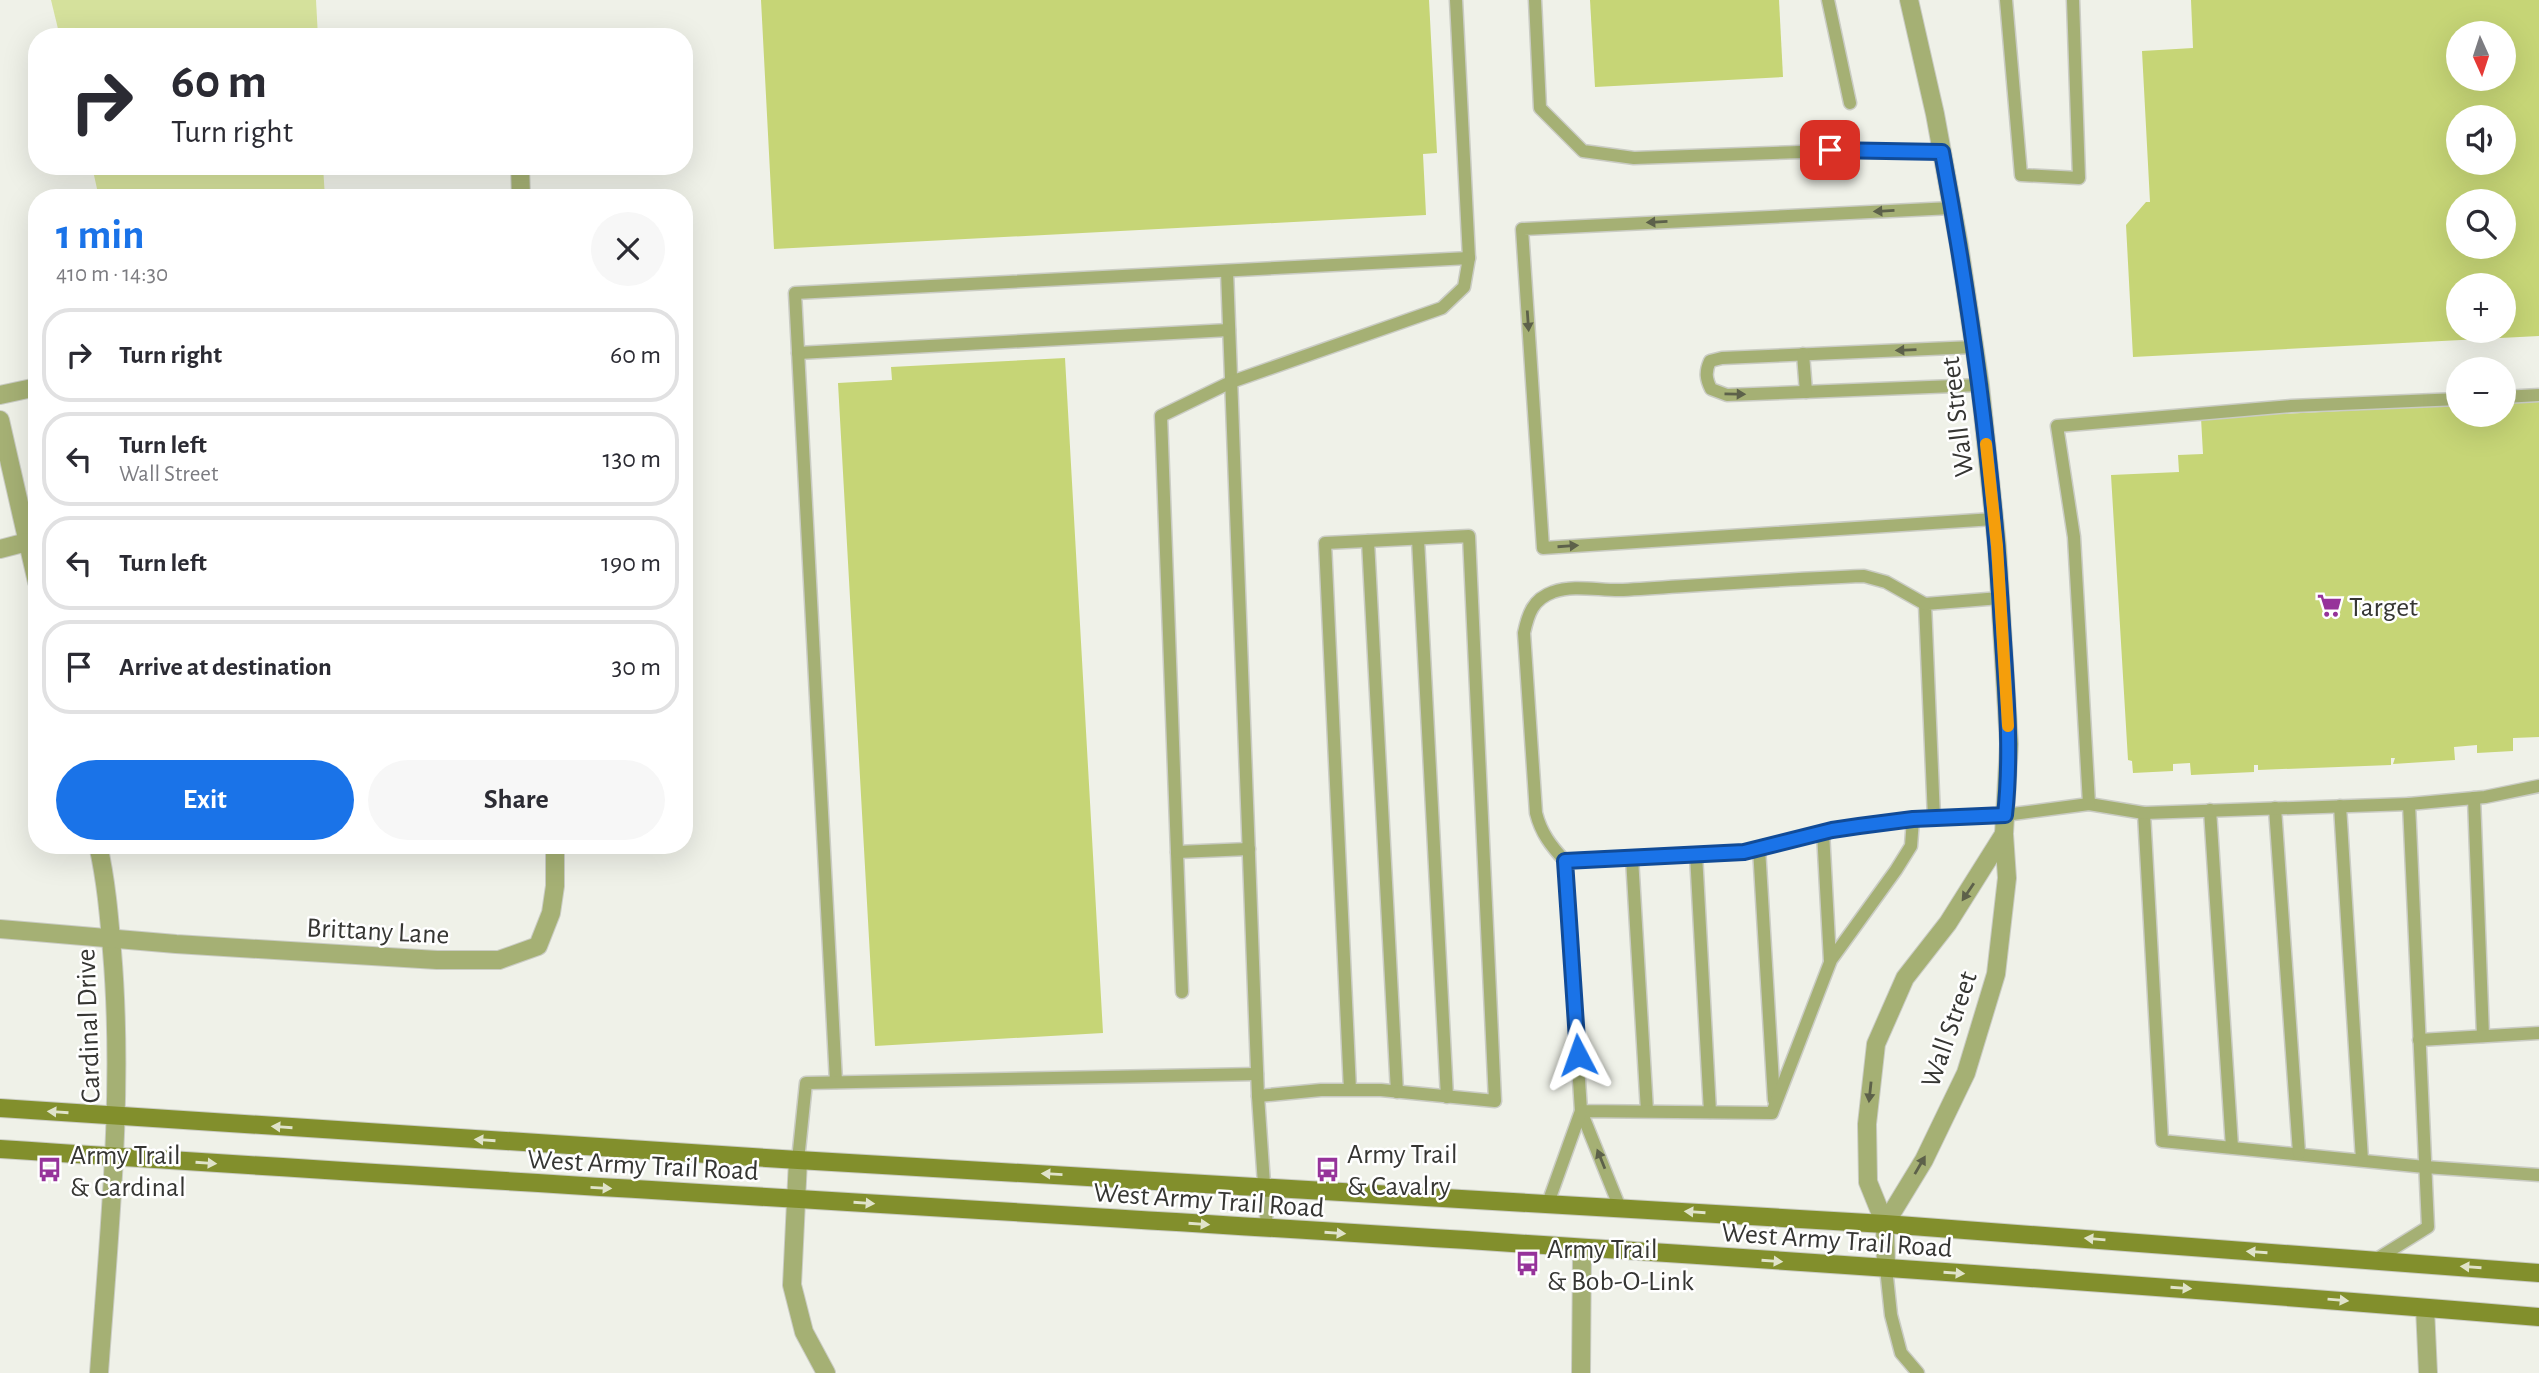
<!DOCTYPE html>
<html lang="en">
<head>
<meta charset="utf-8">
<style>
  :root { --surface:#fff; --page:#f7f7f7; --text:#2b2b33; --muted:#7c7c81; --line:#e1e1e2; --accent:#1a73e8 }
  body { margin:0; font-family:"Alegreya Sans",sans-serif; background:var(--page); color:var(--text); height:100vh; display:flex; flex-direction:column; font-size:26px; white-space:nowrap }
  * { box-sizing:border-box; margin:0 }
  p { font-size:23px; color:var(--muted) }
  .icon { flex:none; width:38px; height:38px; fill:none; stroke:currentColor; stroke-width:2; stroke-linecap:round; stroke-linejoin:round }
  .map { position:relative; flex:1; overflow:hidden }
  .drawer { position:absolute; left:28px; top:189px; width:665px; height:665px; display:flex; flex-direction:column; background:var(--surface); border-radius:28px; box-shadow:0 7px 28px #0002 }
  .drawer>* { flex:none }
  .top-card { position:absolute; left:28px; top:28px; width:665px; height:147px; border-radius:28px; box-shadow:0 7px 28px #0002; background:#fff; color:var(--text); overflow:hidden }
  .needle { width:46px; rotate:177deg }
  .controls { position:absolute; left:2446px; top:21px; display:grid; gap:14px }
  .controls a { display:grid; place-items:center; width:70px; height:70px; border-radius:50%; background:var(--surface); box-shadow:0 7px 28px #0002; font-size:35px }
  .pin { position:absolute; display:grid; place-items:center; width:60px; height:60px; color:#fff; margin:-30px; border-radius:14px; box-shadow:0 4px 10px #0006 }
  .me { position:absolute; width:77px; margin:-38px; rotate:356deg; stroke-linejoin:round; filter:drop-shadow(0 0 5px #0008) }
  .turn { display:flex; align-items:center; gap:24px; height:147px; padding:0 28px; font-size:32px }
  .turn .icon { width:91px; height:91px; stroke-width:2.5 }
  .turn b { display:block; font-size:49px; line-height:60px }
  .round { display:grid; place-items:center; flex:none; width:74px; height:74px; border-radius:37px; background:var(--page) }
  .summary { display:flex; align-items:center; justify-content:space-between; height:119px; padding:0 28px }
  h1 { font-size:42px; font-weight:700; line-height:52px; color:var(--accent) }
  .button { display:flex; gap:14px; margin-top:auto; padding:14px 28px }
  .button a { flex:1; height:80px; border-radius:42px; background:var(--accent); color:#fff; font-size:28px; font-weight:700; line-height:80px; text-align:center }
  .button a+a { background:var(--page); color:var(--text) }
  ul { padding:0; list-style:none }
  li { display:flex; align-items:center; gap:21px; height:94px; margin:0 14px 10px; padding:0 14px; border:4px solid var(--line); border-radius:28px }
  li div { flex:1 }
  li b { display:block; font-size:26px }
  li em { font-style:normal }
  .map>svg:first-child { display:block }
  .green { fill:#d5e19c }
  .building { fill:#c6d576; fill-rule:evenodd }
  .lines { fill:none; stroke-linecap:round; stroke-linejoin:round }
  .lane-casing { stroke:#caccc4; stroke-width:15 }
  .street-casing { stroke:#caccc4; stroke-width:20 }
  .secondary-casing { stroke:#caccc4; stroke-width:20 }
  .lane { stroke:#a5b074; stroke-width:12 }
  .street { stroke:#a5b074; stroke-width:18 }
  .secondary { stroke:#828f2c; stroke-width:18 }
  .oneway { fill:#5d614a }
  .oneway2 { fill:#e0e3ca }
  .route-casing { stroke:#114b97; stroke-width:18 }
  .route { stroke:#1a73e8; stroke-width:12 }
  .slow { stroke:#f59e0b; stroke-width:12 }
  .labels { text-anchor:middle; stroke-width:5; stroke-linejoin:round; paint-order:stroke }
  .street-label { font-size:28px; fill:#363633; stroke:#fff }
  .poi-label { font-size:28px; fill:#363633; stroke:#fff; text-anchor:start }
</style>
</head>
<body>
<div class="map">
<svg width="2539" height="1373" viewBox="0 0 2539 1373">
  <rect width="100%" height="100%" fill="#eff1e8"/>
  <!-- green -->
  <g class="green">
    <path d="M51 0H316L318 37H60Z"/>
    <path d="M92 166H323L325 198H99Z"/>
  </g>
  <!-- building -->
  <g class="building">
    <path d="M761 0H1429L1437 153 1423 154 1426 215 774 249Z"/>
    <path d="M1590 0H1779L1783 77 1595 87Z"/>
    <path d="M2191 0H2539V336L2133 357 2126 225 2146 202H2150L2142 51 2193 48ZM2459 33H2504V79H2459ZM2459 117H2504V163H2459ZM2459 201H2504V247H2459ZM2459 285H2504V331H2459Z"/>
    <path d="M1065 358 1103 1033 875 1046 838 383 892 380 891 367Z"/>
    <path d="M2539 401V737L2513 738V751L2477 753V745L2454 747 2455 760 2393 764 2395 758H2391V765L2258 770V765H2254V772L2191 775 2190 763 2173 764V771L2133 773 2132 761 2128 760 2111 475 2179 472 2178 455 2203 454 2201 418 2459 405V415H2504V403Z"/>
  </g>
  <g class="lines">
    <defs>
      <g id="lane">
        <path d="M1456 0 1469 258"/>
        <path d="M1535 0 1540 108 1583 151 1634 158 1830 151 1942 152"/>
        <path d="M1828 0 1850 103"/>
        <path d="M2006 0 2021 175 2079 178 2073 0"/>
        <path d="M1952 208 1522 229 1543 548 1994 519"/>
        <path d="M1227 271 1258 1096 1267 1228"/>
        <path d="M1974 347 1722 358 1710 361C1705 372 1706 379 1711 389L1727 395 1980 385"/>
        <path d="M798 353 1229 330"/>
        <path d="M1803 354 1806 392"/>
        <path d="M2504 397 2539 395"/>
        <path d="M1418 539 1447 1097"/>
        <path d="M1368 541 1397 1092"/>
        <path d="M2474 798 2483 1036"/>
        <path d="M2089 804 2144 813 2162 1141 2425 1167 2539 1175"/>
        <path d="M2340 806 2362 1160"/>
        <path d="M2275 808 2299 1153"/>
        <path d="M2210 810 2232 1147"/>
        <path d="M2144 813 2409 804"/>
        <path d="M1934 818 1925 604 2000 598"/>
        <path d="M1913 819 2005 815 2089 804 2074 537 2057 426 2291 406 2459 399"/>
        <path d="M1823 832 1830 961"/>
        <path d="M1759 848 1774 1100"/>
        <path d="M1177 852 1182 992"/>
        <path d="M1696 854 1710 1112"/>
        <path d="M1632 858 1647 1111"/>
        <path d="M1565 861C1551 846 1541 833 1536 813L1524 633C1528 614 1533 599 1553 592 1574 584 1601 591 1623 590 1703 585 1784 579 1864 576L1886 582 1925 604"/>
        <path d="M2419 1040 2539 1033"/>
        <path d="M836 1082 795 293 1469 258 1464 287 1442 308 1231 382 1161 416 1177 852 1249 849"/>
        <path d="M1258 1096 1321 1090H1381L1495 1101 1469 536 1325 543 1350 1090"/>
        <path d="M1581 1111 1772 1113 1831 960 1896 870 1911 846 1913 819 1832 830 1744 852 1565 861 1581 1111 1620 1208"/>
        <path d="M798 1160 806 1083 1257 1074"/>
        <path d="M1548 1203 1581 1111"/>
        <path d="M2375 1260 2428 1227 2409 804 2485 797 2539 786"/>
        <path d="M1886 1268 1891 1315 1901 1353 1918 1373"/>
      </g>
      <g id="street">
        <path d="M520 166 521 198"/>
        <path d="M0 395 37 387"/>
        <path d="M0 420 37 582"/>
        <path d="M0 549 27 542"/>
        <path d="M98 845C106 880 109 915 112 951 124 1092 109 1233 99 1373"/>
        <path d="M0 929 176 944 437 960H499L538 946 551 913 555 886V845"/>
        <path d="M798 1160 792 1285 804 1332 826 1373"/>
        <path d="M1885 1224 1924 1160 1966 1073 1996 974 2007 878 2004 834 2009 744 1997 546 1980 385 1959 245 1935 114 1909 0"/>
        <path d="M1886 1268 1885 1224 1868 1182 1867 1124 1876 1044 1905 978 1948 923 2004 834"/>
        <path d="M2425 1308 2428 1373"/>
        <path d="M1581 1373 1582 1249"/>
      </g>
      <g id="secondary">
        <path d="M0 1108 798 1160 1885 1224 2539 1273"/>
        <path d="M0 1149C846 1205 1694 1247 2539 1317"/>
      </g>
    </defs>
    <!-- lane casing -->
    <use href="#lane" class="lane-casing"/>
    <!-- street casing -->
    <use href="#street" class="street-casing"/>
    <!-- secondary casing -->
    <use href="#secondary" class="secondary-casing"/>
    <!-- lane -->
    <use href="#lane" class="lane"/>
    <!-- street -->
    <use href="#street" class="street"/>
    <!-- secondary -->
    <use href="#secondary" class="secondary"/>
  </g>
  <!-- one-way arrows -->
  <defs><path id="oneway-solid" d="M-6-.8H1V-3.2L6.5 0L1 3.2V.8H-6Z" transform="scale(1.75)"/></defs>
  <g class="oneway">
    <use href="#oneway-solid" transform="translate(1884 211) rotate(177)"/>
    <use href="#oneway-solid" transform="translate(1657 222) rotate(177)"/>
    <use href="#oneway-solid" transform="translate(1528 321) rotate(86)"/>
    <use href="#oneway-solid" transform="translate(1906 350) rotate(178)"/>
    <use href="#oneway-solid" transform="translate(1735 394) rotate(1)"/>
    <use href="#oneway-solid" transform="translate(1568 546) rotate(-4)"/>
    <use href="#oneway-solid" transform="translate(1968 892) rotate(124)"/>
    <use href="#oneway-solid" transform="translate(1870 1092) rotate(96)"/>
    <use href="#oneway-solid" transform="translate(1601 1159) rotate(-112)"/>
    <use href="#oneway-solid" transform="translate(1920 1165) rotate(-60)"/>
  </g>
  <g class="oneway2">
    <use href="#oneway-solid" transform="translate(58 1112) rotate(-176)"/>
    <use href="#oneway-solid" transform="translate(282 1127) rotate(-176)"/>
    <use href="#oneway-solid" transform="translate(485 1140) rotate(-176)"/>
    <use href="#oneway-solid" transform="translate(206 1163) rotate(4)"/>
    <use href="#oneway-solid" transform="translate(1052 1174) rotate(-177)"/>
    <use href="#oneway-solid" transform="translate(601 1188) rotate(3)"/>
    <use href="#oneway-solid" transform="translate(864 1203) rotate(4)"/>
    <use href="#oneway-solid" transform="translate(1695 1212) rotate(-176)"/>
    <use href="#oneway-solid" transform="translate(1199 1224) rotate(4)"/>
    <use href="#oneway-solid" transform="translate(1335 1233) rotate(4)"/>
    <use href="#oneway-solid" transform="translate(2095 1239) rotate(-175)"/>
    <use href="#oneway-solid" transform="translate(2257 1252) rotate(-176)"/>
    <use href="#oneway-solid" transform="translate(1772 1261) rotate(4)"/>
    <use href="#oneway-solid" transform="translate(2471 1267) rotate(-176)"/>
    <use href="#oneway-solid" transform="translate(1954 1273) rotate(4)"/>
    <use href="#oneway-solid" transform="translate(2181 1288) rotate(4)"/>
    <use href="#oneway-solid" transform="translate(2338 1300) rotate(5)"/>
  </g>
  <g class="lines">
    <defs>
      <path id="route" d="M1578 1055 1565 861 1744 852 1832 830 1859 826 1913 819 2005 815C2012 752 2006 688 2002 625 1993 466 1971 308 1942 152L1830 150"/>
    </defs>
    <!-- route casing -->
    <use href="#route" class="route-casing"/>
    <!-- route -->
    <use href="#route" class="route"/>
    <!-- slow -->
    <path class="slow" d="M1986 444 1997 546 2008 726"/>
  </g>
  <!-- icons -->
  <defs>
    <symbol id="supermarket-bare" viewBox="-9 -9 18 18"><path d="M-6-5.5h2.5l.6 2H6L4.5 2H-2.5L-4.4-4H-6ZM-1.5 3.2a1.3 1.3 0 1 0 .1 0ZM3 3.2a1.3 1.3 0 1 0 .1 0Z" fill="#96339a" stroke="#fff" stroke-width="2.5" paint-order="stroke"/></symbol>
    <symbol id="bus-bare" viewBox="-9 -9 18 18"><path d="M-5-6H5V4H4V6H2V4H-2V6H-4V4H-5ZM-3.5-4V0h7V-4ZM-3.5 1.2v1.5H-2V1.2ZM2 1.2v1.5H3.5V1.2Z" fill="#96339a" stroke="#fff" stroke-width="2.5" paint-order="stroke"/></symbol>
  </defs>
  <g fill-rule="evenodd">
    <use href="#supermarket-bare" x="2312" y="588" width="35" height="35"/>
    <use href="#bus-bare" x="1310" y="1152" width="35" height="35"/>
    <use href="#bus-bare" x="32" y="1152" width="35" height="35"/>
    <use href="#bus-bare" x="1510" y="1246" width="35" height="35"/>
  </g>
  <g class="labels">
    <!-- street labels -->
    <g class="street-label">
      <text transform="translate(1956 417) rotate(-97)" y="10">Wall Street</text>
      <text transform="translate(378 930) rotate(3)" y="10">Brittany Lane</text>
      <text transform="translate(87 1026) rotate(-92)" y="10">Cardinal Drive</text>
      <text transform="translate(1948 1029) rotate(-71)" y="10">Wall Street</text>
      <text transform="translate(643 1164) rotate(3)" y="10">West Army Trail Road</text>
      <text transform="translate(1209 1199) rotate(4)" y="10">West Army Trail Road</text>
      <text transform="translate(1837 1239) rotate(4)" y="10">West Army Trail Road</text>
    </g>
    <!-- poi labels -->
    <g class="poi-label">
      <text x="2349" y="616">Target</text>
      <text x="1347" y="1163">Army Trail<tspan x="1347" dy="32">&amp; Cavalry</tspan></text>
      <text x="70" y="1164">Army Trail<tspan x="70" dy="32">&amp; Cardinal</tspan></text>
      <text x="1547" y="1258">Army Trail<tspan x="1547" dy="32">&amp; Bob-O-Link</tspan></text>
    </g>
  </g>
</svg>
<div class="controls">
<a><svg class="needle" viewBox="-14 -14 28 28"><path d="M0-13l5 13h-10z" fill="#e53935"/><path d="M0 13l5-13h-10z" fill="#7c7c81"/></svg></a>
<a><svg class="icon" aria-label="sound" viewBox="0 0 24 24"><path d="M4 9h4l5-4v14l-5-4H4zM17 9q2 3 0 6"/></svg></a>
<a><svg class="icon" aria-label="search" viewBox="0 0 24 24"><circle cx="10" cy="10" r="6"/><path d="M15 15l6 6"/></svg></a>
<a>+</a>
<a>−</a>
</div>
<div class="pin" style="left:1830px;top:150px;background:#d93025"><svg class="icon" aria-label="arrive" viewBox="0 0 24 24"><path d="M6 21V4h12l-3 4 3 4H6"/></svg></div>
<svg class="me" style="left:1578px;top:1055px" viewBox="-20 -20 40 40"><path d="M0-17L14 15 0 8-14 15z" fill="#1a73e8" stroke="#fff" stroke-width="4"/></svg>
<div class="top-card">
<div class="turn"><svg class="icon" aria-label="right" viewBox="0 0 24 24"><path d="M7 20v-9h11M14 6l5 5-5 5"/></svg><div><b>60 m</b>Turn right</div></div>
</div>
<section class="drawer">
<div class="summary"><div><h1>1 min</h1><p>410 m · 14:30</p></div><a class="round"><svg class="icon" aria-label="close" viewBox="0 0 24 24"><path d="M6 6l12 12M18 6L6 18"/></svg></a></div>
<ul>
<li><svg class="icon" aria-label="right" viewBox="0 0 24 24"><path d="M7 20v-9h11M14 6l5 5-5 5"/></svg><div><b>Turn right</b></div><em>60 m</em></li>
<li><svg class="icon" aria-label="left" viewBox="0 0 24 24"><path d="M17 20v-9H6M10 6l-5 5 5 5"/></svg><div><b>Turn left</b><p>Wall Street</p></div><em>130 m</em></li>
<li><svg class="icon" aria-label="left" viewBox="0 0 24 24"><path d="M17 20v-9H6M10 6l-5 5 5 5"/></svg><div><b>Turn left</b></div><em>190 m</em></li>
<li><svg class="icon" aria-label="arrive" viewBox="0 0 24 24"><path d="M6 21V4h12l-3 4 3 4H6"/></svg><div><b>Arrive at destination</b></div><em>30 m</em></li>
</ul>
<div class="button"><a>Exit</a><a>Share</a></div>
</section>
</div>
</body>
</html>
